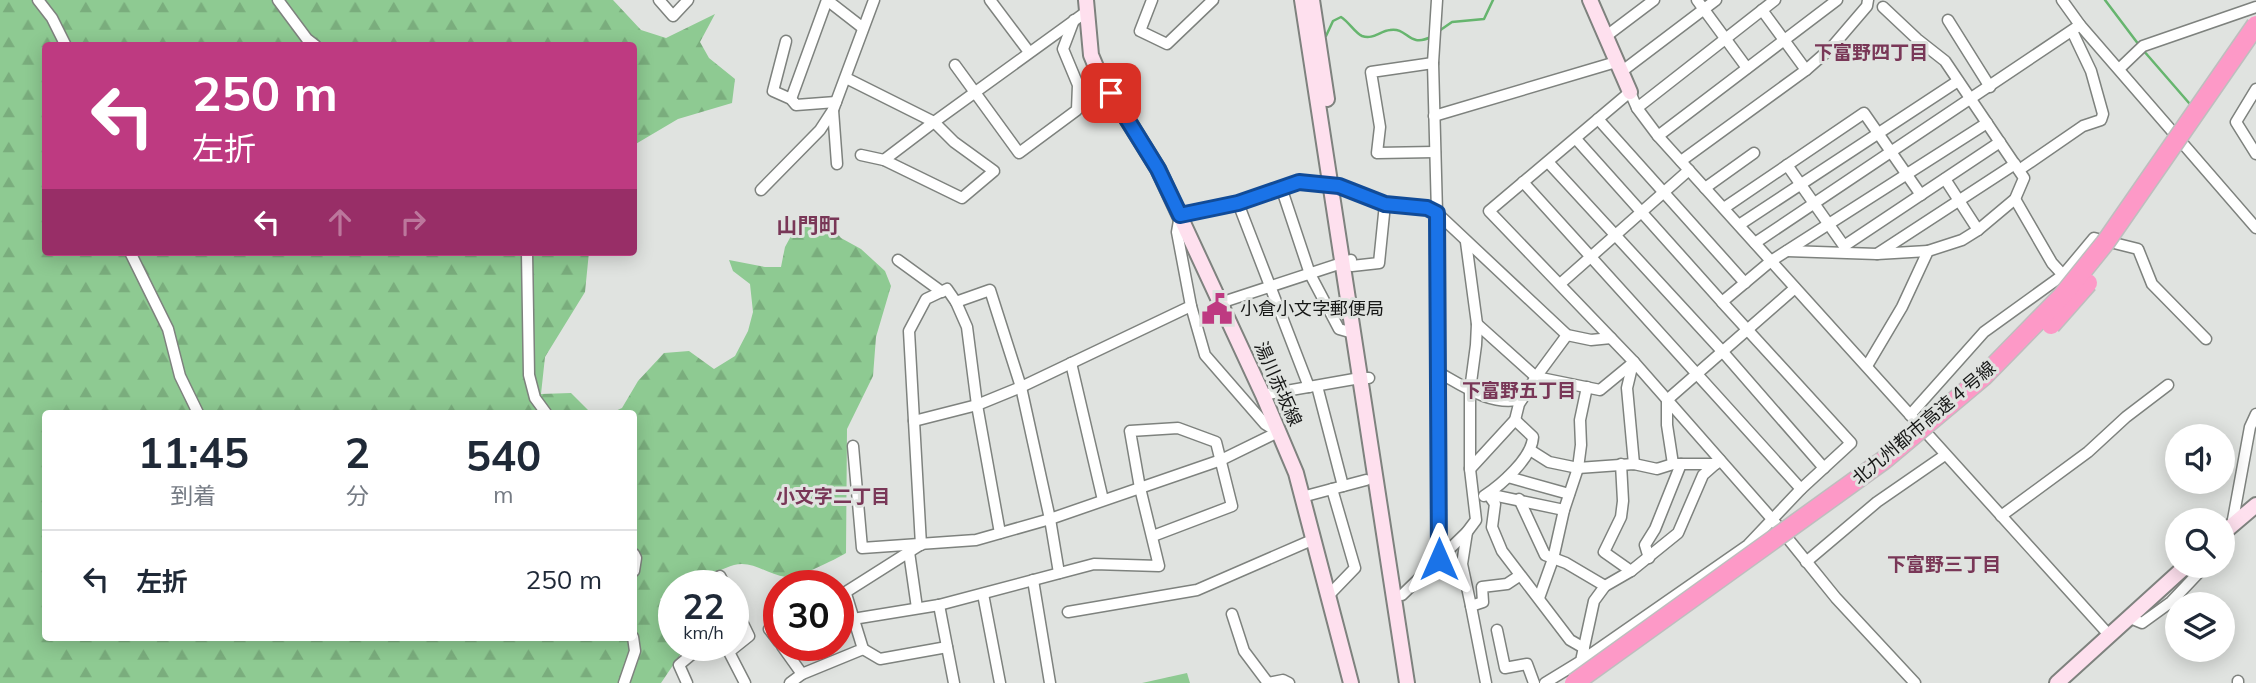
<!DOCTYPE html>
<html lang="ja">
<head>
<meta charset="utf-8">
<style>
  :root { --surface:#fff; --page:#f2f2f3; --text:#1f2937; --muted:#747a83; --line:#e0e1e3 }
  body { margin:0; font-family:Mulish,"Noto Sans JP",sans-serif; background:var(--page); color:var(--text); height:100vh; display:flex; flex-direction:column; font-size:26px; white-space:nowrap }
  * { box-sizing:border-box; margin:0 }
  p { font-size:23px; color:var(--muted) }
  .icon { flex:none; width:38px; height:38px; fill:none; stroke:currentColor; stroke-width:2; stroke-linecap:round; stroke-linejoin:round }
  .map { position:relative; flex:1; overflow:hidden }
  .panel { position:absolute; left:42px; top:410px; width:595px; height:231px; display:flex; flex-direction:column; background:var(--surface); border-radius:7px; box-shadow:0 4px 18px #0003 }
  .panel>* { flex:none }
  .guide { position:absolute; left:42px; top:42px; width:595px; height:214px; border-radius:7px; box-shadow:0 4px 18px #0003; background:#be3a81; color:#fff; overflow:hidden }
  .buttons { position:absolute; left:2165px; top:424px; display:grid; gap:14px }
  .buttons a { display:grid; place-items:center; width:70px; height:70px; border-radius:50%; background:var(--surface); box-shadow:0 4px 18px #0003; font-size:35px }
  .speed { position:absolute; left:658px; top:570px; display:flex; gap:14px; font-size:35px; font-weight:700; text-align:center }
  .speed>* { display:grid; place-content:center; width:91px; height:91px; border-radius:50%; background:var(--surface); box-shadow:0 4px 18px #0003; line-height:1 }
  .speed small { font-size:18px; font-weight:400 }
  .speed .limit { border:10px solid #d22; background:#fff; color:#111 }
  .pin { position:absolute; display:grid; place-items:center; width:60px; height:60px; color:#fff; margin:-30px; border-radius:14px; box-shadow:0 4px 10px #0006 }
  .me { position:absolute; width:77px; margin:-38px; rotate:0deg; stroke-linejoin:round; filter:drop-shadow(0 0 5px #0008) }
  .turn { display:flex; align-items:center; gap:24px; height:147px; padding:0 35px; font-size:32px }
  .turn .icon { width:91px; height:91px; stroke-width:2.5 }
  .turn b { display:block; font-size:49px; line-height:60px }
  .lanes { display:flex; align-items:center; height:66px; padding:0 35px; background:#0003; justify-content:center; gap:35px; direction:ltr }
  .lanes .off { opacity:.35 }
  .eta { display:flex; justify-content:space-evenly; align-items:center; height:119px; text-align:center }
  .eta b { font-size:42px; font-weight:700; line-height:49px }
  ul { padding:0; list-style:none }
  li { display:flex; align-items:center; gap:21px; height:98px; padding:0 35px; border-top:2px solid var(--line) }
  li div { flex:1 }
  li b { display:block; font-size:26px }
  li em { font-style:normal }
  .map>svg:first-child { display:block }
  .forest { fill:url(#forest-firs) }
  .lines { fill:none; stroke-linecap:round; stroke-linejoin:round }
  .stream { stroke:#66b56e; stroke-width:2.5 }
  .street-casing { stroke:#7e827e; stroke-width:13 }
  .secondary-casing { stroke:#7e827e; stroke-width:18 }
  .street { stroke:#fff; stroke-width:10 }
  .secondary { stroke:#fee0ee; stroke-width:14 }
  .highway-bridge-casing { stroke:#bebebe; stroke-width:21; stroke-linecap:butt }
  .highway-bridge { stroke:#fd99c7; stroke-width:18 }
  .route-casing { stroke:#114b97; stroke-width:18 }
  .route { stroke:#1a73e8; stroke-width:12 }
  .labels { text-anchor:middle; stroke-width:6; stroke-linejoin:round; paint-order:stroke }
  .poi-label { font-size:18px; fill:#171817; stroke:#e0e3e0; text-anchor:start }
  .street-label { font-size:18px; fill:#171817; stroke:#e0e3e0 }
  .neighbourhood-label { font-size:19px; font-weight:bold; fill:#793757; stroke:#e0e3e0 }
  .quarter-label { font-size:21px; font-weight:bold; fill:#793757; stroke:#e0e3e0 }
</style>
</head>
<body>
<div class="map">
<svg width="2256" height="683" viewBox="0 0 2256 683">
  <defs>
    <pattern id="forest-firs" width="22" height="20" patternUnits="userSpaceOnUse" patternTransform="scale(1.75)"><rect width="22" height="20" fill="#8eca92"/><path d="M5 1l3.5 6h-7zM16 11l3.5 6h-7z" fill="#7aad7d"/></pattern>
  </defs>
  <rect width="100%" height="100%" fill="#e0e3e0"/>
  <!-- forest -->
  <g class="forest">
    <path d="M0 0H613L641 30 666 38 715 14 700 42 709 58 735 79 732 103 678 119 634 145V46H46V252H589L585 292 545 357 541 394 571 393 591 413H46V637H634V413H611L622 408 638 381 664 353 689 351 714 369 735 356 748 331 753 312 750 284 733 271 729 260 765 267H781L785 247 797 225 820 213 841 238 861 249 885 271 891 286 876 337 873 376 847 429 846 553C834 560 799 578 786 577 768 575 753 560 734 565 713 571 697 586 674 586V592L660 599 674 620V646H686L661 683H0Z"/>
    <path d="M1187 673 1190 683H1142Z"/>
  </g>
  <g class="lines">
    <!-- stream -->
    <g class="stream">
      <path d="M2105 0 2139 45"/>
      <path d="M1439 31 1452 22 1484 19 1493 0"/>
      <path d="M1326 36 1333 21 1341 17C1349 22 1355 33 1362 36 1373 40 1380 31 1390 30 1408 27 1408 48 1431 37"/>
      <path d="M2143 50 2189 103"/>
    </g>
    <defs>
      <g id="street">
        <path d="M38 0 52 18 66 46"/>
        <path d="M278 0 307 39 316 46"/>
        <path d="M659 0 673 16 688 0"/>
        <path d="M827 0 863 28"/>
        <path d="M990 0 1029 52"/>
        <path d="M1152 0 1140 31 1167 44 1213 0"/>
        <path d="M1437 0 1433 63 1437 213 1439 559"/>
        <path d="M1697 0 1747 68"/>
        <path d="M2062 0 2080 25 2256 228"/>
        <path d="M1762 10 1806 70"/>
        <path d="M1948 20 1990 87"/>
        <path d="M1605 37 1654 0"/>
        <path d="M786 41 773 91 791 99 796 105 836 102"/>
        <path d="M1433 63 1371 72 1380 127 1377 153 1435 152"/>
        <path d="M955 65 1019 153 1077 110 1078 85 1063 49 1074 20"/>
        <path d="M2119 69 2143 46 2256 7"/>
        <path d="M1621 72 1716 0"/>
        <path d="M846 78 934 122 1086 12"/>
        <path d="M2256 89 2236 122 2256 154"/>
        <path d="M791 99 827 0"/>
        <path d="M1637 108 1775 0"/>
        <path d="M833 110 837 164"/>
        <path d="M1434 116 1616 62"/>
        <path d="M1598 119 1745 283"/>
        <path d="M934 122 954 142 994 171 962 198 884 160Z"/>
        <path d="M1658 136 1837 0"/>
        <path d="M1576 139 1722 302"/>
        <path d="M861 155 884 160"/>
        <path d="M1681 161 1806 70 1831 48 1867 6 1868 0"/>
        <path d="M1548 162 1722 351 1824 468"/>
        <path d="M1787 165 1844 246 2000 142"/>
        <path d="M2019 170 2083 126 2101 120 2103 114 2091 71 2072 31"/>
        <path d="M1945 179 1978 230"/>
        <path d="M1523 182 1801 489"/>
        <path d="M1705 188 1754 153"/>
        <path d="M761 190 820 130 833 110 874 0"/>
        <path d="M1282 190 1310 274 1339 329 1353 333"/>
        <path d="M2015 199 2052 263 2063 275"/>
        <path d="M1238 203 1309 387"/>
        <path d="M1724 208 1864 113 1921 195"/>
        <path d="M1739 225 1958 81"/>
        <path d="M1755 243 2080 25"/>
        <path d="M1787 251 1877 254 2015 164"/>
        <path d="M130 252 168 329 180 376 198 413"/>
        <path d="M527 252 529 375 535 398 546 413"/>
        <path d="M1877 254 1928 251"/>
        <path d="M898 260 942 292"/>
        <path d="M1352 266 1379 263 1385 204"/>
        <path d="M1560 284 1689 170"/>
        <path d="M1220 303 1351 260"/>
        <path d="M1191 306 1205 355 1265 424 1278 432"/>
        <path d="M1477 324 1536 377 1600 390 1634 362"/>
        <path d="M1071 363 1103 500"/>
        <path d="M1633 363 1627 388 1634 464"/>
        <path d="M1867 366 1902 307 1928 251 1962 240 1978 230 2015 199 2024 178 1945 61 1917 39 1883 7"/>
        <path d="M1438 372C1463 386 1492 407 1522 399"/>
        <path d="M1317 386 1343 486"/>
        <path d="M1263 395 1360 378H1369"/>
        <path d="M1910 415 1984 332 2063 275 2094 238 2138 249 2152 284 2206 339"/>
        <path d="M914 421 909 331 926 299 947 289 956 302"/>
        <path d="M853 446 862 548 976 540 1050 519 1221 460 1278 432"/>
        <path d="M1530 450 1549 462 1578 468 1634 464 1657 469 1673 464H1716"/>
        <path d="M1621 464 1623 501 1621 517 1604 552 1631 571"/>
        <path d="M1673 464 1667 425V400L1795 288"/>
        <path d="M1470 469 1515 420 1519 404 1536 377 1567 335"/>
        <path d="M1508 477 1569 494"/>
        <path d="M1488 494 1495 504 1492 527 1502 551 1570 640 1584 648"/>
        <path d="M1488 494 1564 510"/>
        <path d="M1484 496C1501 485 1532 458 1533 437L1515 420"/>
        <path d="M1302 497 1332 489"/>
        <path d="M1519 499 1545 555 1566 563 1605 586"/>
        <path d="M2001 516 2088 452 2126 417 2168 385"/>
        <path d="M2232 525 2250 427 2256 414"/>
        <path d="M1467 532 1462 564 1471 606"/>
        <path d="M1000 533 977 405 967 327 956 302 990 290 1021 387 1050 519 1059 573"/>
        <path d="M921 545 914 421 977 405 1021 387 1191 306 1177 232 1180 215 1238 203 1299 182 1339 186 1385 204 1427 208 1437 213 1567 335 1591 340 1611 338"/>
        <path d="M909 552 917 608"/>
        <path d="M634 554 636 558 634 571"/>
        <path d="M1649 558 1645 545 1655 529 1681 464"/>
        <path d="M1806 562 1877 502 1945 455"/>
        <path d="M1033 580 1050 683"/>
        <path d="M702 586 720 576 725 586"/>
        <path d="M983 594 1000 683"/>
        <path d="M1402 595 1467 532 1476 520 1470 469V390L1476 345 1477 324 1466 242"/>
        <path d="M1328 596 1355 568 1332 489 1366 480"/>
        <path d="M838 597 920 545"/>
        <path d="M1539 598 1553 559 1564 510 1578 468 1581 445 1580 420 1587 387"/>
        <path d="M733 603 749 636 729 652 745 683"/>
        <path d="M939 605 954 683"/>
        <path d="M1068 612 1197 590 1312 540"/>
        <path d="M1232 614 1244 651 1268 683 1283 680 1289 683"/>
        <path d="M2130 618 2142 623 2171 602 2206 565"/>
        <path d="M853 619 939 605 1094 564 1159 566 1140 488 1130 431 1178 428 1216 442 1232 506 1153 536"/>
        <path d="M779 624 769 629 779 642"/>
        <path d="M1497 630 1505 668 1527 664 1534 683"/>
        <path d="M782 646 802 674"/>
        <path d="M863 649 880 659 947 647"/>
        <path d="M1581 661 1748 545 1801 489 1851 443 1722 302 1771 261 1987 123"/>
        <path d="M2238 681V683"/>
        <path d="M624 683 635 651 633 637"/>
        <path d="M687 683 679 665 697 650 695 646"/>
        <path d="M790 683 802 674 863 649 846 594"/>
        <path d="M1486 683 1471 606 1483 602 1482 587 1507 584 1519 576"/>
        <path d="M1545 683 1581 661 1594 601 1605 586 1631 571 1678 533 1703 475 1720 460"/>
        <path d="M1915 683 1836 598 1772 519 1634 362 1489 211 1630 92 1637 108 1658 136 2110 636"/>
      </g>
      <g id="secondary">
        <path d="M1086 0 1091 55 1099 74 1158 169 1263 395 1296 473 1351 683"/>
        <path d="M1302 0 1407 683"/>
        <path d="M1312 0 1327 99"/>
        <path d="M1590 0 1630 92"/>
        <path d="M2222 534 2256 505"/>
        <path d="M2057 683 2187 565"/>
      </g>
    </defs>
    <!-- street casing -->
    <use href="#street" class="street-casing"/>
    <!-- secondary casing -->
    <use href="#secondary" class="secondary-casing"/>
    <!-- street -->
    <use href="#street" class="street"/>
    <!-- secondary -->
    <use href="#secondary" class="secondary"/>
    <defs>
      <g id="highway-bridge">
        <path d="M2051 325 2088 283"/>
        <path d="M1574 683 1884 460 1984 376 2063 295 2105 243 2256 25"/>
      </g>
    </defs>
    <!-- highway-bridge casing -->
    <use href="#highway-bridge" class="highway-bridge-casing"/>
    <!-- highway-bridge -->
    <use href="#highway-bridge" class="highway-bridge"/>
  </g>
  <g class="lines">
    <defs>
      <path id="route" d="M1111 93 1158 169 1180 215 1238 203 1299 182 1339 186 1385 204 1427 208 1437 213 1439 559"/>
    </defs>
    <!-- route casing -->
    <use href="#route" class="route-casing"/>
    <!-- route -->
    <use href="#route" class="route"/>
  </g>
  <!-- icons -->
  <defs>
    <symbol id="civic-bare" viewBox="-9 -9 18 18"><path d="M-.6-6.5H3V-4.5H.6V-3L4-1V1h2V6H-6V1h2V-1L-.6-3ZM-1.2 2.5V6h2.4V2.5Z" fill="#be3a81" stroke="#e0e3e0" stroke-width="2.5" paint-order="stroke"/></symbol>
  </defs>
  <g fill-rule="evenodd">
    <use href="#civic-bare" x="1195" y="287" width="44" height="44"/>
  </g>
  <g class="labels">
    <!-- poi labels -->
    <g class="poi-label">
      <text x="1240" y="315">小倉小文字郵便局</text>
    </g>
    <!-- street labels -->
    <g class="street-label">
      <text transform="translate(1278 384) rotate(66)" y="6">湯川赤坂線</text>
      <text transform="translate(1924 423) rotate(-40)" y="6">北九州都市高速４号線</text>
    </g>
    <!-- neighbourhood labels -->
    <g class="neighbourhood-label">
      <text x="1871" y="59">下富野四丁目</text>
      <text x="1519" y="397">下富野五丁目</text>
      <text x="833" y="503">小文字二丁目</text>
      <text x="1944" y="571">下富野三丁目</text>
    </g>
    <!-- quarter labels -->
    <g class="quarter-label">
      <text x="808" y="233">山門町</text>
    </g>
  </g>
</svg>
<div class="buttons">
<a><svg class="icon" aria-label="sound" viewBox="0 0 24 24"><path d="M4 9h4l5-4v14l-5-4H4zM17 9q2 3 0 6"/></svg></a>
<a><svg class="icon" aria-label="search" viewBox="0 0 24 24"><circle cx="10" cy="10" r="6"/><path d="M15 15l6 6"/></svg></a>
<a><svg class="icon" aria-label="layers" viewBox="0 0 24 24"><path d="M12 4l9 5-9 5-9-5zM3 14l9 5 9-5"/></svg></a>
</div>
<div class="speed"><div>22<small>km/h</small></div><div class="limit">30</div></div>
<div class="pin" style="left:1111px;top:93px;background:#d93025"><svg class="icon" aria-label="arrive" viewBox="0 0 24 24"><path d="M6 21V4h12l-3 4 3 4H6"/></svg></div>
<svg class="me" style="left:1439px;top:559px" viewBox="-20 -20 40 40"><path d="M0-17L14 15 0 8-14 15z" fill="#1a73e8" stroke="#fff" stroke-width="4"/></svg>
<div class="guide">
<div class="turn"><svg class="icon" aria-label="left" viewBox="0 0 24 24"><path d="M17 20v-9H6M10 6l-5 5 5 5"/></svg><div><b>250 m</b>左折</div></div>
<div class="lanes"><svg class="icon" aria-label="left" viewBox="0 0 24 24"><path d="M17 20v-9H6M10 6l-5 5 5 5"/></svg><svg class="icon off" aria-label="ahead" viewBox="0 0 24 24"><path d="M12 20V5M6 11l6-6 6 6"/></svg><svg class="icon off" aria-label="right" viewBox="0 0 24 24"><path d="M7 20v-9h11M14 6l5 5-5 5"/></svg></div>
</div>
<section class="panel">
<div class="eta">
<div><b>11:45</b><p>到着</p></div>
<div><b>2</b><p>分</p></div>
<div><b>540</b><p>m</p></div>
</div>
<ul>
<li><svg class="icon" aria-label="left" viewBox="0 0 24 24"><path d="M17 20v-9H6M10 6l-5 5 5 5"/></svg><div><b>左折</b></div><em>250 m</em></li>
</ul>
</section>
</div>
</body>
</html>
